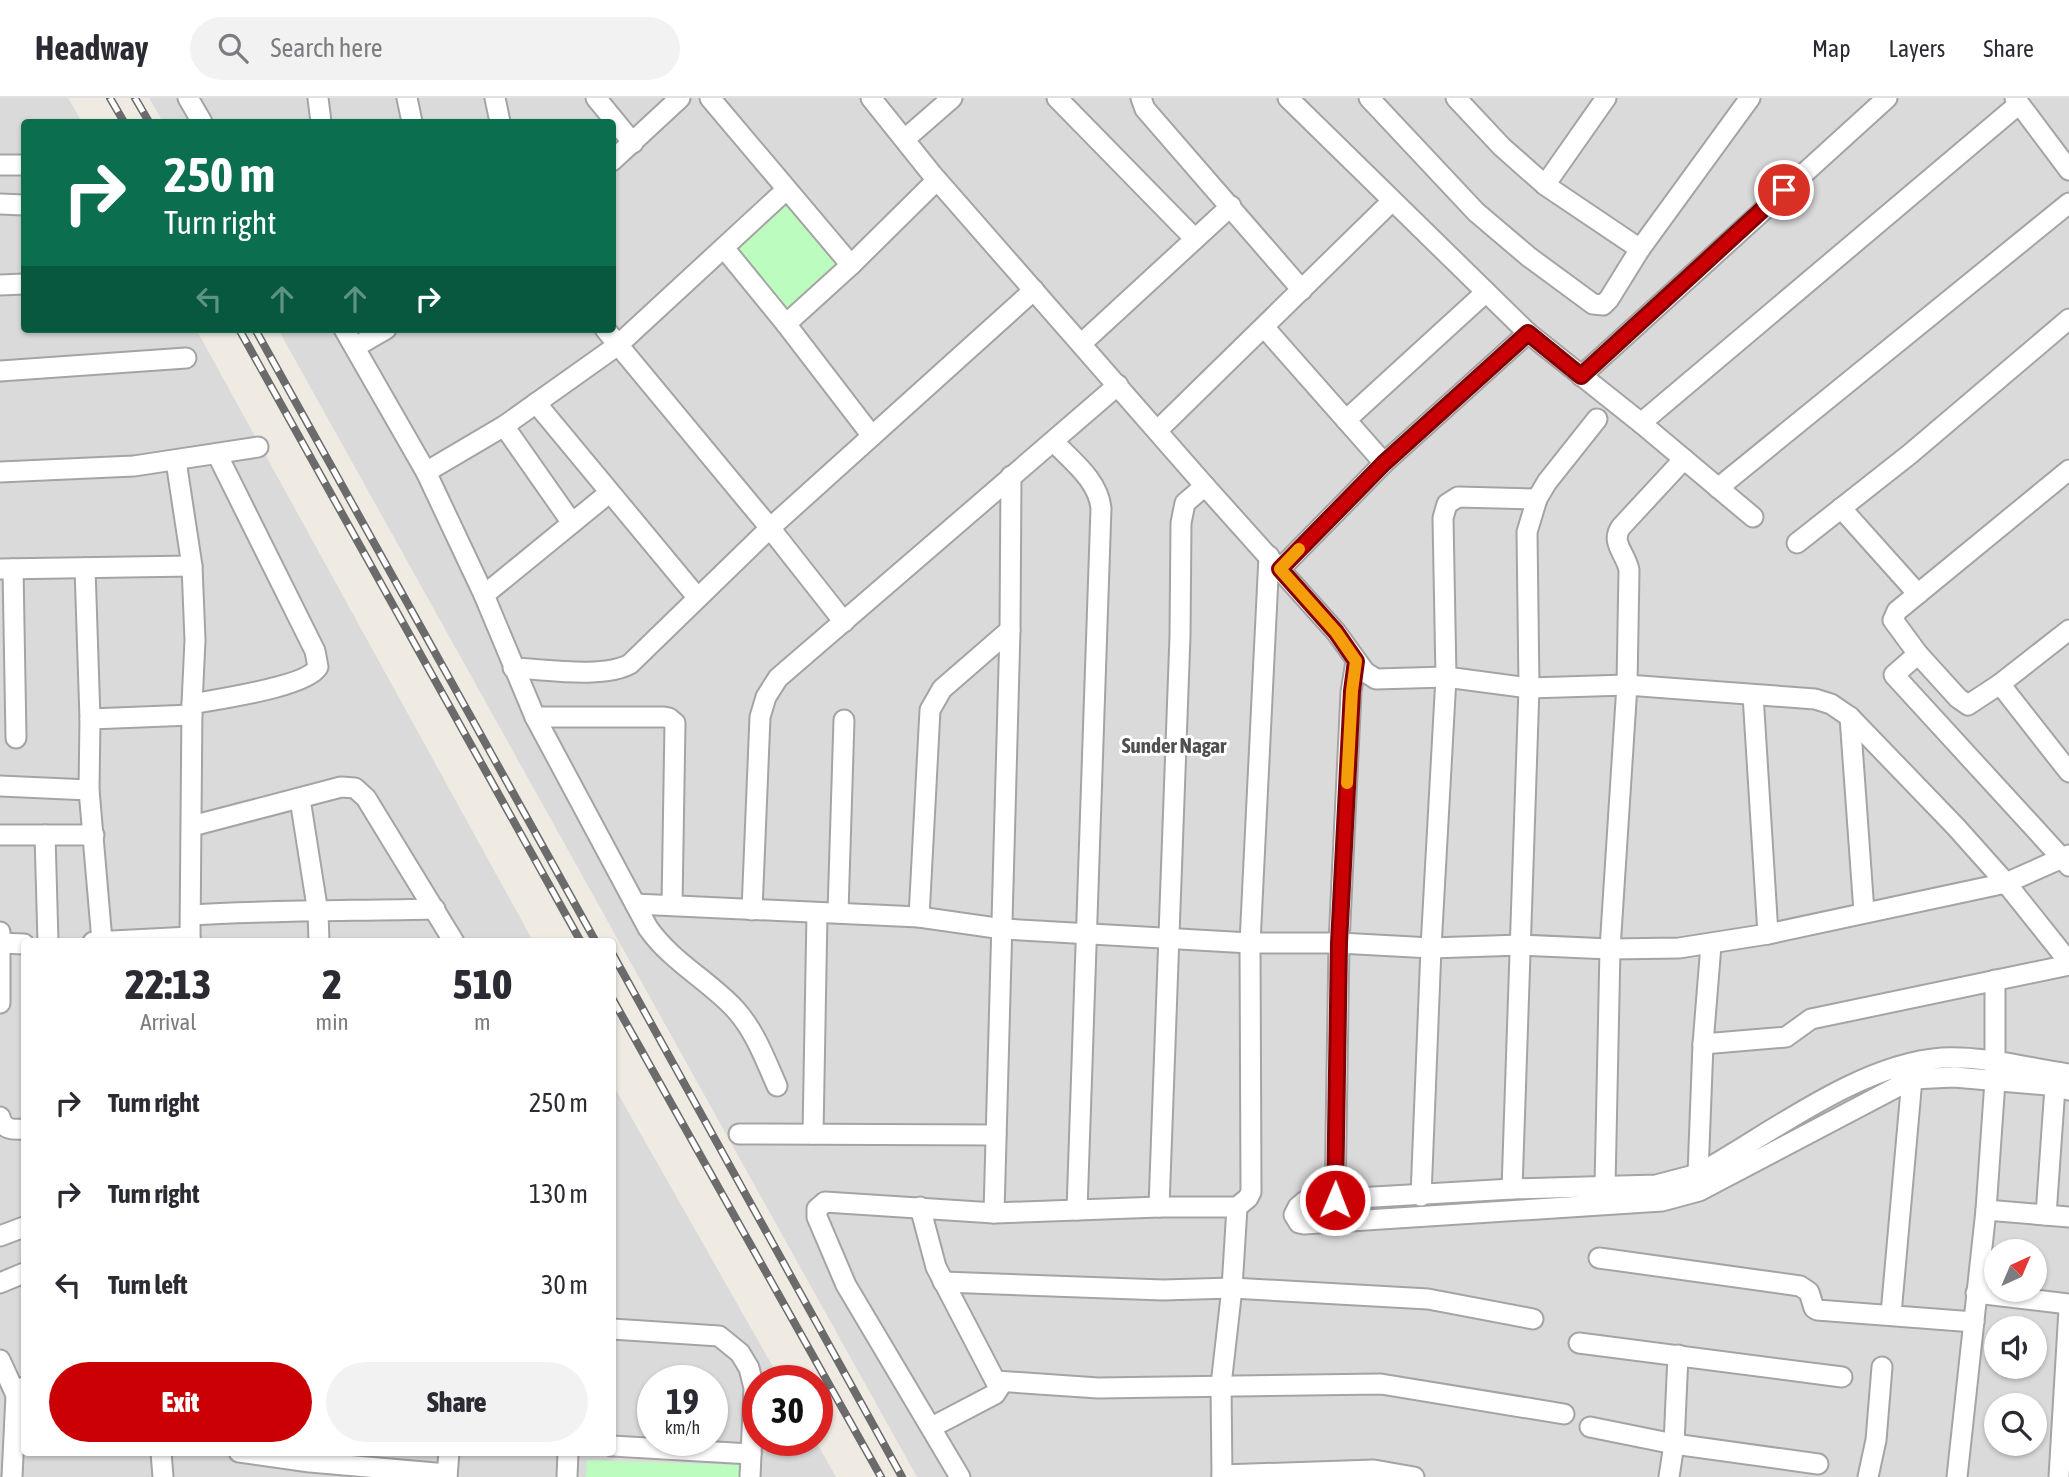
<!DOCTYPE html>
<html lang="en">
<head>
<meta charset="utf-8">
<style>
  :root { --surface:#fff; --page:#f2f2f3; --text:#2b2b33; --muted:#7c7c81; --line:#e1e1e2; --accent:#ca0004 }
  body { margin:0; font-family:"Asap Condensed",sans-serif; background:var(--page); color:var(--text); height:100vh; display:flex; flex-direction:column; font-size:26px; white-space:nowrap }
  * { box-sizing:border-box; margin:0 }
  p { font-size:23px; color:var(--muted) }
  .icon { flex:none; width:38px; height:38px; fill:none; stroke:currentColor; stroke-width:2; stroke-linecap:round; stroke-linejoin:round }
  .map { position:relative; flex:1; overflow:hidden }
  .drawer { position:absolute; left:21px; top:840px; width:595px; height:518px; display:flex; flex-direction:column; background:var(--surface); border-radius:7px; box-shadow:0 2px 5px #0004 }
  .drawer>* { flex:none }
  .banner { position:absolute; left:21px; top:21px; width:595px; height:214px; border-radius:7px; box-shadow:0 2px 5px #0004; background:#0b6e4f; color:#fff; overflow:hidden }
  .needle { width:46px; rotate:44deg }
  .controls { position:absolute; left:1984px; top:1141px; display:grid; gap:14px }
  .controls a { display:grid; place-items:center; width:63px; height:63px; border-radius:50%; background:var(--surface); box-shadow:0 2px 5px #0004; font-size:35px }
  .speed { position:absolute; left:637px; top:1267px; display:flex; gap:14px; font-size:35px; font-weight:700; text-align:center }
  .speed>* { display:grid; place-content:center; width:91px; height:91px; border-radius:50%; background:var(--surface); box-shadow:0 2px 5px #0004; line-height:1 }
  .speed small { font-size:18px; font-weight:400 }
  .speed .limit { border:10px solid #d22; background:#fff; color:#111 }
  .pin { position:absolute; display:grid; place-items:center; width:60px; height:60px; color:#fff; margin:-30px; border:4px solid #fff; border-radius:50%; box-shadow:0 2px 7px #0007 }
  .me { position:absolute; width:77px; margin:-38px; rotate:1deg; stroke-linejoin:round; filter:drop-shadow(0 0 5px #0008) }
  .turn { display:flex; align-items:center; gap:24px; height:147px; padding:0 28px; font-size:32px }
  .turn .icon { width:91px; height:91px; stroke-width:2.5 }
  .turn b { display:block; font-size:49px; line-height:60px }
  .lanes { display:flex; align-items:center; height:66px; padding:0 28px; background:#0003; justify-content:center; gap:35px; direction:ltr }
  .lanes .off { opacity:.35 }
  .eta { display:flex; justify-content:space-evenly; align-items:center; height:119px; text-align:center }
  .eta b { font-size:42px; font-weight:800; line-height:49px }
  .action { display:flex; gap:14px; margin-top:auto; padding:14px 28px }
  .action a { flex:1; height:80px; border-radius:42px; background:var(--accent); color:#fff; font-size:28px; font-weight:800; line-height:80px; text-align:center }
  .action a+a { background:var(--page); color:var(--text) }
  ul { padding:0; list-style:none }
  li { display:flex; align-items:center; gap:21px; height:91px; padding:0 28px }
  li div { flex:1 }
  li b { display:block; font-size:26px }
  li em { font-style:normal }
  header { display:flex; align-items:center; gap:42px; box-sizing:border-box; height:98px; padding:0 35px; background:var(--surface); border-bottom:2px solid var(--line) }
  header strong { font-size:33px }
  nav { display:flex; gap:38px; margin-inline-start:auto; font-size:24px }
  .search { width:490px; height:63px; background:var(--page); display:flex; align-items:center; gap:18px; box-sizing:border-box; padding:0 24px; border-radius:38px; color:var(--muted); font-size:26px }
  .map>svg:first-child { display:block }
  .residential { fill:#dbdada; fill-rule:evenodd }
  .park { fill:#bcfdbf }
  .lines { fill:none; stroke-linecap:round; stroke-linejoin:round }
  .street-casing { stroke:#a4a4a4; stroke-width:23 }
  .street { stroke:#fff; stroke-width:19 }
  .rail-casing { stroke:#6b6b6b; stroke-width:8 }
  .rail { stroke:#fff; stroke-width:5; stroke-dasharray:16; stroke-linecap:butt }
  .route-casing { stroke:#830003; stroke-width:18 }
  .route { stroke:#ca0004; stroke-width:12 }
  .slow { stroke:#f59e0b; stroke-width:12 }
  .labels { text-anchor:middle; stroke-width:6; stroke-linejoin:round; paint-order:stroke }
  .neighbourhood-label { font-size:21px; font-weight:bold; fill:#505050; stroke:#fff }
</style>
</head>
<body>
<header>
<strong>Headway</strong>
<div class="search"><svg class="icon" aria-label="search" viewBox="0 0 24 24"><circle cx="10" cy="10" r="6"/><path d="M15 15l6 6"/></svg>Search here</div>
<nav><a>Map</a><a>Layers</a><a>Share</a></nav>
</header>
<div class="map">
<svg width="2069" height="1379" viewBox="0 0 2069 1379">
  <rect width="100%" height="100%" fill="#efeae2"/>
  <!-- residential -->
  <g class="residential">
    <path d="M0 0H68L82 24H24V231H196L533 843 24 844V1354H612L613 987 781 1283H758V1342H815L836 1379H0ZM653 1283H712V1342H653Z"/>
    <path d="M149 0H2069V1379H917L278 231H612V24H163ZM1997 1153H2035V1192H1997ZM1997 1230H2035V1269H1997ZM1997 1307H2035V1346H1997Z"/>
  </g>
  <!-- park -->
  <g class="park">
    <path d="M791 102 845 167 789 218 732 151Z"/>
    <path d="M587 1362 741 1367 740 1379H586Z"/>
  </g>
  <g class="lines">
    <defs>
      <g id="street">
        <path d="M188 0 202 24"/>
        <path d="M318 0 321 24"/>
        <path d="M407 0 412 24"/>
        <path d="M495 0 500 24"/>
        <path d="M596 0 633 45"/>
        <path d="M710 0 851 167"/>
        <path d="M871 0 931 75 1205 388 1336 534 1365 574 1376 581 1446 579 1529 590 1627 587 1815 601 1831 606 1850 619 1956 729 2006 785 2069 864"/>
        <path d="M1057 0 1195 141"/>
        <path d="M1141 0 1145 11 1302 192"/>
        <path d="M1288 0 1528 235 1641 325 1753 419"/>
        <path d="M1369 0 1476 114 1529 159 1593 206 1603 207 1609 201 1640 151"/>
        <path d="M1456 0 1502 49 1545 87 1606 0"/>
        <path d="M2015 0 2069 72"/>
        <path d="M905 41 952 0"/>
        <path d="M612 63 680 0"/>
        <path d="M0 67H24"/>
        <path d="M1545 87 1640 151 1750 0"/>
        <path d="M0 106 24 107"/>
        <path d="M724 150 786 226 872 338"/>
        <path d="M0 187 24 186"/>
        <path d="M786 226 851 167 937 82"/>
        <path d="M1264 229 1384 365"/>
        <path d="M344 231 426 374 484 497 535 619 648 830C672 864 708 882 735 911 755 933 765 961 777 988"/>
        <path d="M605 231 770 430 844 524"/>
        <path d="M1081 246 1231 108"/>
        <path d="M355 249 386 231"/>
        <path d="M0 273 186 260"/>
        <path d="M1581 278 1887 0"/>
        <path d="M536 305 697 499"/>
        <path d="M1346 322 1486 194"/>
        <path d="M1641 325 2019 6"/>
        <path d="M504 328 572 425"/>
        <path d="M1158 332 1392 103"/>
        <path d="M1054 344C1072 363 1098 382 1101 410L1077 1112"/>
        <path d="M176 363 192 468 195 542 192 606 190 839"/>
        <path d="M2069 372 1897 513 1893 522 1918 556 1894 577 2069 768"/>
        <path d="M0 374 134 368 258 349"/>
        <path d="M426 374 504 328 618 247 786 92"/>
        <path d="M1718 390 2069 105"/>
        <path d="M1841 410 1918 496"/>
        <path d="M1797 445 1910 356 2069 221"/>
        <path d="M85 470 90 621"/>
        <path d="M0 471 192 468"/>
        <path d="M13 471 16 640"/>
        <path d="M1280 471 1384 365 1528 235"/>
        <path d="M484 497 609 395"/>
        <path d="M1918 556 1958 600 1968 607 2000 586 2069 532"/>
        <path d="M513 570C544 571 603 581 630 566L770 430 1034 192"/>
        <path d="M2000 586 2069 674"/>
        <path d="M1753 597 1768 836"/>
        <path d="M192 606C217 601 307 589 318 569L315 553 217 356"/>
        <path d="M535 619H664L669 620 675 625 672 807"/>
        <path d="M1850 619 1864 814"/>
        <path d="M0 688 89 692"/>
        <path d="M300 701 318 815 319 844"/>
        <path d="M192 728 341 689 355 690 366 700 454 844"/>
        <path d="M0 737H94"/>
        <path d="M45 737 48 844"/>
        <path d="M635 806 919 819 1003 831 1250 845H1339L1431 850 1521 847 1610 851 1679 850 1768 836 2006 785 2069 757"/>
        <path d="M752 812 760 619 766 599 778 580 1118 287"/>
        <path d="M838 814 844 622"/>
        <path d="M191 817C272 812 353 813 435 811"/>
        <path d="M919 819 930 612 942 591 1010 532"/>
        <path d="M0 834V905"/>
        <path d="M102 843 89 692 90 621 192 617"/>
        <path d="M93 844 190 839V844"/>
        <path d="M0 845 24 846"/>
        <path d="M1703 946 1786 939 1811 921 2069 867"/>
        <path d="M2069 976C2027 970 1985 958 1942 960 1859 966 1770 1036 1698 1076L1656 1087 1512 1091 1305 1103 1298 1109 1294 1117 1299 1125 1304 1126 1662 1103 1699 1093 1912 981 1954 979 2047 987 2069 992"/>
        <path d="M0 1019C3 1032 13 1032 24 1031"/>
        <path d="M739 1036 996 1037"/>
        <path d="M813 1036 817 815"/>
        <path d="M1698 1076 1703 946 1711 847"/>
        <path d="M1605 1088 1610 851 1627 587 1629 472C1626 456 1610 444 1621 429L1684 361"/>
        <path d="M1512 1091 1529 590 1527 434 1537 401 1547 384 1597 321"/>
        <path d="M1421 1098 1431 850 1446 579 1443 420 1447 406 1458 399 1537 401"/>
        <path d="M1335 1102 1339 845 1351 594 1356 563"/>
        <path d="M920 1109 936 1169 999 1290 995 1296 932 1329"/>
        <path d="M1159 1109 1180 538 1181 425 1185 405 1205 388"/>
        <path d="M1986 1112 2069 1119"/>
        <path d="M994 1115 1010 532 1011 378"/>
        <path d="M2046 1117 2055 989"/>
        <path d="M0 1138 24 1129"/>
        <path d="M1599 1160 1800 1188 1809 1194 1814 1210 1817 1212 1974 1224"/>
        <path d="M943 1184 1163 1192 1232 1190 1428 1201 1533 1221"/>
        <path d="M0 1185 24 1175"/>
        <path d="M1976 1195 2069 1206"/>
        <path d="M1891 1216 1912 981 1910 970"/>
        <path d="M612 1231 719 1238 740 1255 749 1270 754 1290 750 1379"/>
        <path d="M1579 1245 1842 1279"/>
        <path d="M0 1262 16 1297"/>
        <path d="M996 1283 1098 1290 1381 1286 1564 1316"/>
        <path d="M1590 1329 1674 1346 1818 1366"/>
        <path d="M612 1348 751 1356"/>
        <path d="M161 1354 163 1379"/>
        <path d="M239 1354 310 1364 447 1376"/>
        <path d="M1222 1377 1374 1372 1414 1379"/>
        <path d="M12 1379 16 1297 24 1289"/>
        <path d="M447 1379 449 1354"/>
        <path d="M567 1379 568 1354"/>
        <path d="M960 1379 846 1187 817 1119V1111L825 1104 994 1115 1159 1109H1237L1248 1100 1251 1094 1250 845 1269 458"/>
        <path d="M1222 1379 1221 1287 1232 1190 1237 1109"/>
        <path d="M1669 1379 1674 1346 1678 1257"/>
        <path d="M1868 1379 1876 1342 1882 1269"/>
        <path d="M1957 1379 1986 1112 1995 983V882"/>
        <path d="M2059 1379 2069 1211"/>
      </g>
    </defs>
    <!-- street casing -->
    <use href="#street" class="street-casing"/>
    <!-- street -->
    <use href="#street" class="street"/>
    <defs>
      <g id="rail">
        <path d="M110 0 124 24"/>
        <path d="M135 0 149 24"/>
        <path d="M239 231 581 844"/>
        <path d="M255 231 596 844"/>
        <path d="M612 855 902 1379"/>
        <path d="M612 900 881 1379"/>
      </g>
    </defs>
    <!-- rail casing -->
    <use href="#rail" class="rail-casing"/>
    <!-- rail -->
    <use href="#rail" class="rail"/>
  </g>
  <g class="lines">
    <defs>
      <path id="route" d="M1335 1102 1339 845 1352 593 1356 563 1336 534 1280 471 1384 365 1528 235 1581 278 1784 92"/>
    </defs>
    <!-- route casing -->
    <use href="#route" class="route-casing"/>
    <!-- route -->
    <use href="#route" class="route"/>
    <!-- slow -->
    <path class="slow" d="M1299 451 1280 471 1336 534 1356 563 1352 593 1347 685"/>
  </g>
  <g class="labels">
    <!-- neighbourhood labels -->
    <g class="neighbourhood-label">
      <text x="1174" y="655">Sunder Nagar</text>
    </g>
  </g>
</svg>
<div class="controls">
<a><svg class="needle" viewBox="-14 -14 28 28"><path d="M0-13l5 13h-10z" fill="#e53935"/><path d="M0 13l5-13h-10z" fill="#7c7c81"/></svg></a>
<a><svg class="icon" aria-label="sound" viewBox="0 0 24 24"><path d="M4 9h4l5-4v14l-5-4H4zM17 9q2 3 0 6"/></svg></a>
<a><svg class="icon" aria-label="search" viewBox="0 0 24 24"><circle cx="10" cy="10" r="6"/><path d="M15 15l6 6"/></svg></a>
</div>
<div class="speed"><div>19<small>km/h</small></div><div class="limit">30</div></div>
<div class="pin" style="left:1784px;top:92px;background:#d93025"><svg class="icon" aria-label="arrive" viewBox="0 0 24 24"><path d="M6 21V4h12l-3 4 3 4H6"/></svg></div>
<svg class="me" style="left:1335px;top:1102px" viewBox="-20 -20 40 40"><circle r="17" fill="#ca0004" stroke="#fff" stroke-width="3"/><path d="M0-11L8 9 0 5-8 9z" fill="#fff"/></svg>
<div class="banner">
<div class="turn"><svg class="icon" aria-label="right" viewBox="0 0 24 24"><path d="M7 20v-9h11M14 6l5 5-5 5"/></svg><div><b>250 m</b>Turn right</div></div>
<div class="lanes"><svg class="icon off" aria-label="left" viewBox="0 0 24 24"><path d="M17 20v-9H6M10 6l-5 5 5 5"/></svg><svg class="icon off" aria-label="ahead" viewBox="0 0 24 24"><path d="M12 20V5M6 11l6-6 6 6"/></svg><svg class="icon off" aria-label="ahead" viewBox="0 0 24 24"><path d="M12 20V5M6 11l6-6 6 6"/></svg><svg class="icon" aria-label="right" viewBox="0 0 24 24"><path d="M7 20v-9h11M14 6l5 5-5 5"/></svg></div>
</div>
<section class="drawer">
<div class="eta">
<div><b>22:13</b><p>Arrival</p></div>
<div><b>2</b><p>min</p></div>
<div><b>510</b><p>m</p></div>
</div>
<ul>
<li><svg class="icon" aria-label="right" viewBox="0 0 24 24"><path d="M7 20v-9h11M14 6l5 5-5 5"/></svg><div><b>Turn right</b></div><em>250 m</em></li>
<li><svg class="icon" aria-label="right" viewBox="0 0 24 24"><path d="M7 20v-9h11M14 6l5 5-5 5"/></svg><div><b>Turn right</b></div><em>130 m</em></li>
<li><svg class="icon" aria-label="left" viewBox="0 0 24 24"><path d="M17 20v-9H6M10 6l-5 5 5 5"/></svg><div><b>Turn left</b></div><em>30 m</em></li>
</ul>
<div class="action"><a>Exit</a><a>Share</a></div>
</section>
</div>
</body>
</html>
